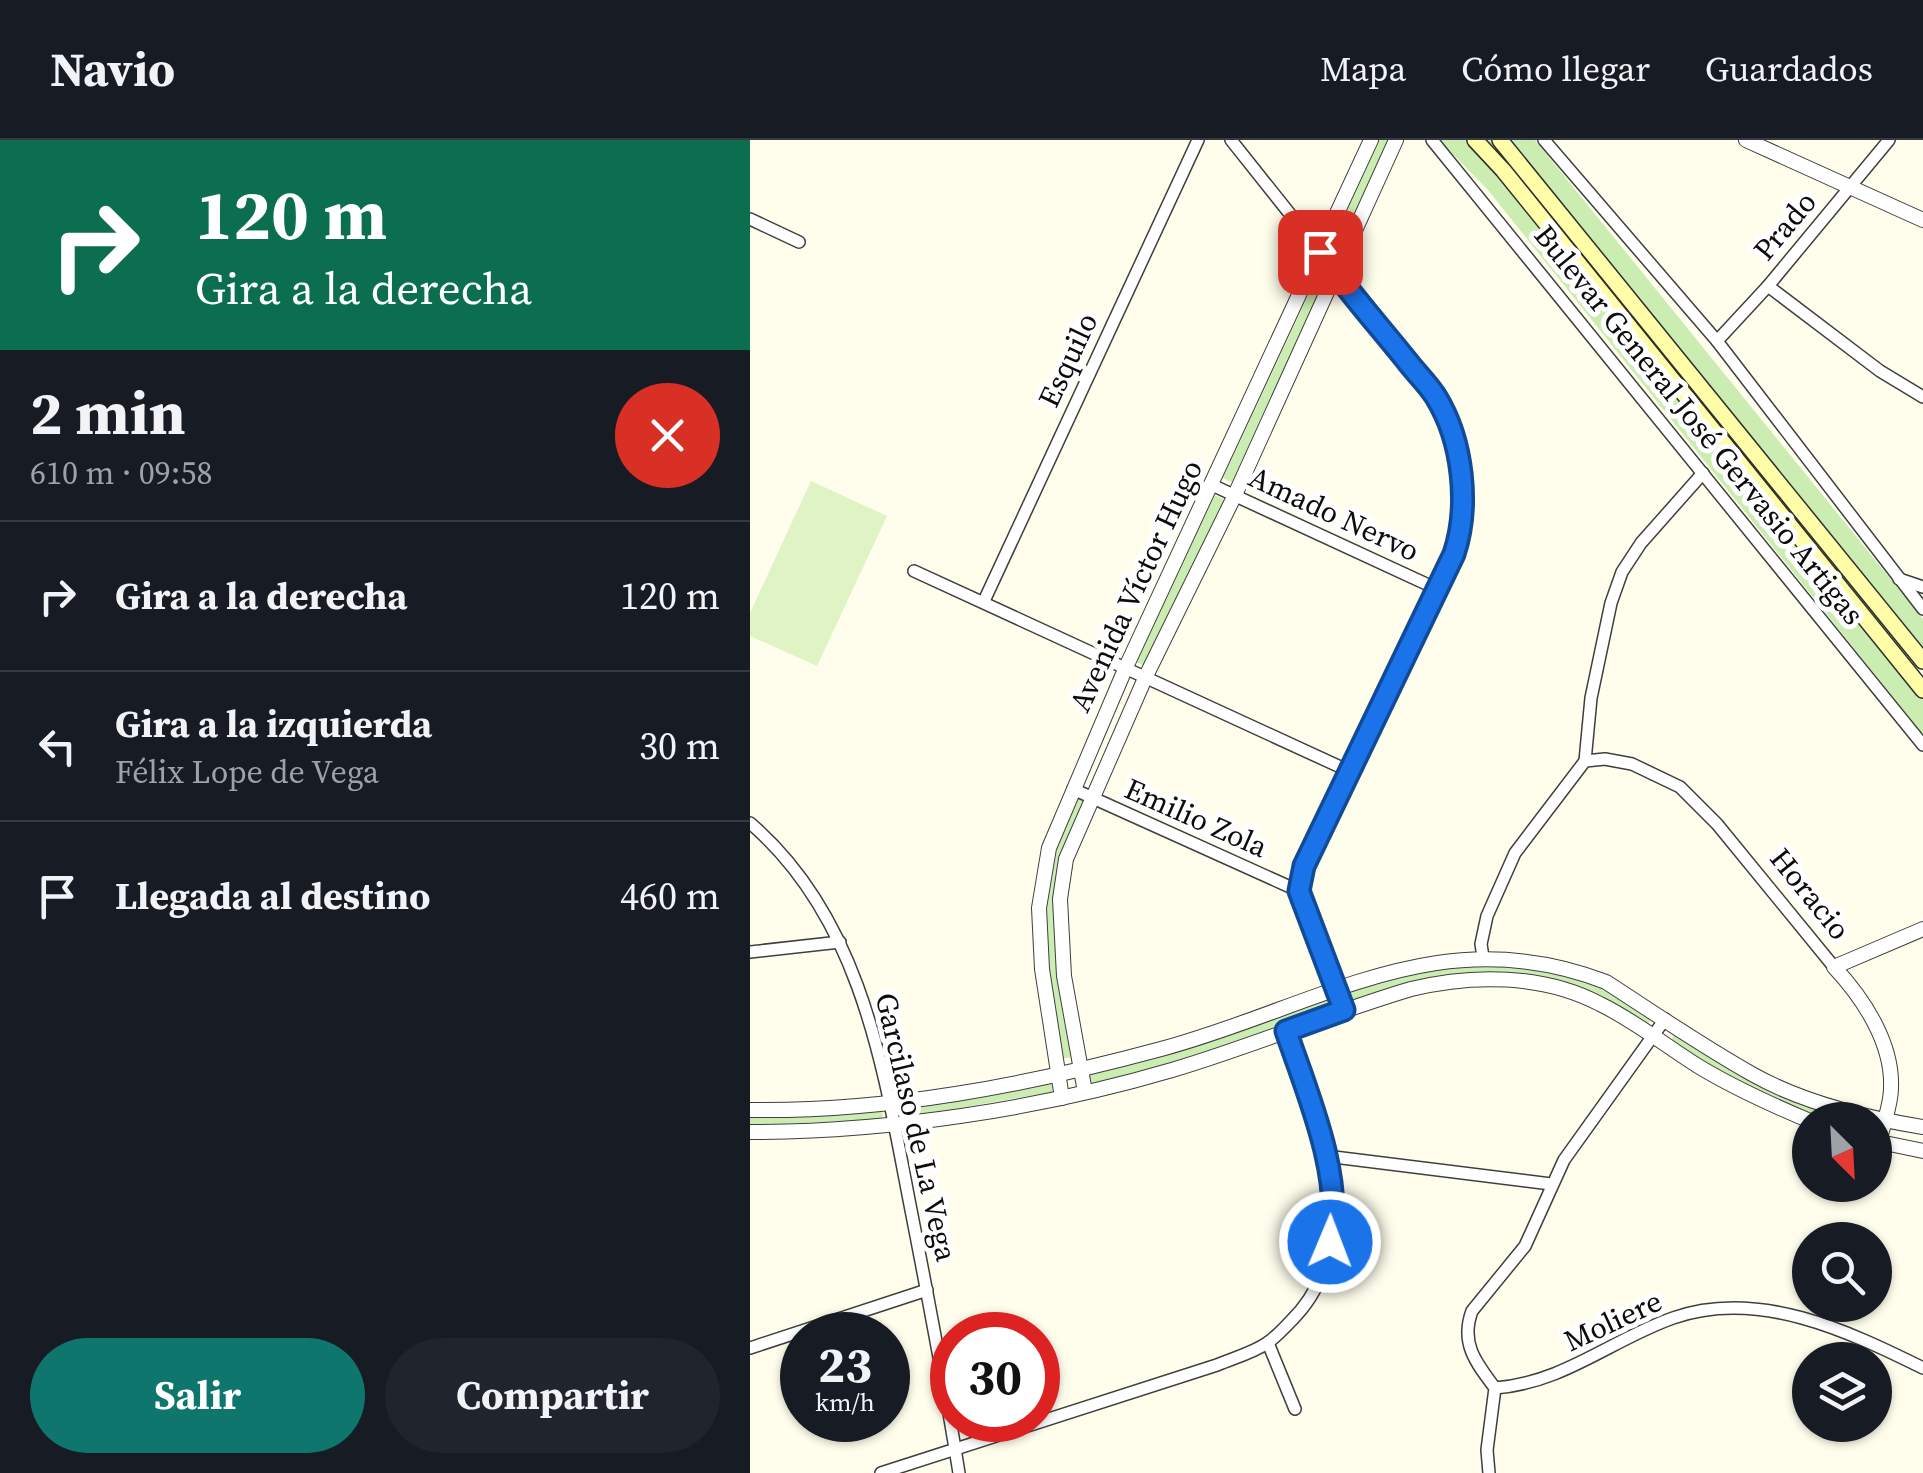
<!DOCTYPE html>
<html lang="es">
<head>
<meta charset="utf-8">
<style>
  :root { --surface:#171b24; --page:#20242c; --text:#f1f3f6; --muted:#9ea1a6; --line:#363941; --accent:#0f766e }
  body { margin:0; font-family:"Source Serif 4",serif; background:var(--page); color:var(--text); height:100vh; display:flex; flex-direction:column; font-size:38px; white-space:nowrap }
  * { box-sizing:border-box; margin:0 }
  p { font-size:32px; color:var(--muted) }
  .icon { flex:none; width:55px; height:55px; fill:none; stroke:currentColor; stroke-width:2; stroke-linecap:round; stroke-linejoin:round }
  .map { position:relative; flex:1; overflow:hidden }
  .side { display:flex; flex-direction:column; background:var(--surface); width:750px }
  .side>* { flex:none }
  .top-card { background:#0b6e4f; color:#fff; overflow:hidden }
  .needle { width:65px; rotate:156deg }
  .fabs { position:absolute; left:1042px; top:962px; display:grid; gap:20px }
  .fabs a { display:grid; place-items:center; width:100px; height:100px; border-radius:50%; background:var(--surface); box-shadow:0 2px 8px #0004; font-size:50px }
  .speed { position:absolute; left:30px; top:1172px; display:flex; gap:20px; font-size:50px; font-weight:700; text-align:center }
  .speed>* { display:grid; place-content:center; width:130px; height:130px; border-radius:50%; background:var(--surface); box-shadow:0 2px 8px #0004; line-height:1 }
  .speed small { font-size:25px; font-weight:400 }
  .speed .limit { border:15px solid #d22; background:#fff; color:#111 }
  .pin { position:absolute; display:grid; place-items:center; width:85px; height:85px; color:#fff; margin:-42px; border-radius:20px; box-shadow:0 5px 15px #0006 }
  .me { position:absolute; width:110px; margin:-55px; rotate:1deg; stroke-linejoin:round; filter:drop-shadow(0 0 8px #0008) }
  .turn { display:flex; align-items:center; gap:35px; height:210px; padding:0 30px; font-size:45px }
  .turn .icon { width:130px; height:130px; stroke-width:2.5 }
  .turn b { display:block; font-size:70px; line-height:85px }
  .round { display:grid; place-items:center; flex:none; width:105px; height:105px; border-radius:52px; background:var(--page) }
  .summary { display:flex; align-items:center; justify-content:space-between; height:170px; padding:0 30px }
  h1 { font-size:60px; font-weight:700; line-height:75px }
  .cta { display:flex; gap:20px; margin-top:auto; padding:20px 30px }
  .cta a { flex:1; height:115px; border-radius:60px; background:var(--accent); color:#fff; font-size:40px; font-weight:700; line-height:115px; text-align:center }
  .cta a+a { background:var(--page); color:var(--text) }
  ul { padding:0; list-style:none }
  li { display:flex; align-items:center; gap:30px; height:150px; padding:0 30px; border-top:2px solid var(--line) }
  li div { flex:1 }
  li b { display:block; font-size:38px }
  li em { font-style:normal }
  header { display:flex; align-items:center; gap:60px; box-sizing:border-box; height:140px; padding:0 50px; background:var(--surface); border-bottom:2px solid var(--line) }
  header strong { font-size:48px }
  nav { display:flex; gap:55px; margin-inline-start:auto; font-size:35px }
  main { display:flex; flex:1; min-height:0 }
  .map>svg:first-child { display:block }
  .green { fill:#cbedb2 }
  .pitch { fill:#dff3c5 }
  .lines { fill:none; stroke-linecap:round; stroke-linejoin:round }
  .minor-casing { stroke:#3f3f3f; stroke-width:14 }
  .tertiary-casing { stroke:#3f3f3f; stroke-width:16 }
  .secondary-casing { stroke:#2e2e2e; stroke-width:18 }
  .minor { stroke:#fff; stroke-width:11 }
  .tertiary { stroke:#fff; stroke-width:14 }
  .secondary { stroke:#fffda7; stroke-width:15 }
  .route-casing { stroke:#114b97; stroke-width:25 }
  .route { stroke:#1a73e8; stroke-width:18 }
  .labels { text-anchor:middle; stroke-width:10; stroke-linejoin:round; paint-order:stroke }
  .street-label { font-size:30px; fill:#0c0c0c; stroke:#fff }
</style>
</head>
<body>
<header>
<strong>Navio</strong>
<nav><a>Mapa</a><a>Cómo llegar</a><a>Guardados</a></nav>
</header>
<main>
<section class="side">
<div class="top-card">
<div class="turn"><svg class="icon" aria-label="right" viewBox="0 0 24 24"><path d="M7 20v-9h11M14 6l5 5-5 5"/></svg><div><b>120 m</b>Gira a la derecha</div></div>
</div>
<div class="summary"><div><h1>2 min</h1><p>610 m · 09:58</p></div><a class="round" style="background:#d93025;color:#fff"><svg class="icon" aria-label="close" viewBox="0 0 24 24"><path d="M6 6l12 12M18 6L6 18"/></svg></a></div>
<ul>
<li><svg class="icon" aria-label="right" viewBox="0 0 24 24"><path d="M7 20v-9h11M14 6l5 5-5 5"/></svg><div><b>Gira a la derecha</b></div><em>120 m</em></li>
<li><svg class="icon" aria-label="left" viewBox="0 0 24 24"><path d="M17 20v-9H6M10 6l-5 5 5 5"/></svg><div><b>Gira a la izquierda</b><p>Félix Lope de Vega</p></div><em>30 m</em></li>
<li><svg class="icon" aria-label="arrive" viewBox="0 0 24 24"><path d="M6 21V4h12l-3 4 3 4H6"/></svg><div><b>Llegada al destino</b></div><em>460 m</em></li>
</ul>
<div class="cta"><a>Salir</a><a>Compartir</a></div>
</section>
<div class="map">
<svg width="1173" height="1333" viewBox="0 0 1173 1333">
  <rect width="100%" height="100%" fill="#fffdec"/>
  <!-- green -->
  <g class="green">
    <path d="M627 0H639L588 111 582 113 579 107Z"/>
    <path d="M689 0H717L1173 560V595L738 50Z"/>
    <path d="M734 0H741L1169 529 1173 540Z"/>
    <path d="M759 0H785L1173 479V514Z"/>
    <path d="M570 130 576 132 577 136 483 343 473 338Z"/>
    <path d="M465 355 475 360 395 526 386 522Z"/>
    <path d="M332 658 335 660 314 711 322 917 312 919C302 851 284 777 303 709 308 692 319 675 326 659Z"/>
    <path d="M695 824 774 826 855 847 903 878 897 884 850 857 735 833 697 835 661 842 602 861 597 857 598 850Z"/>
    <path d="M575 859 581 863 579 870 470 908 340 946 337 934Z"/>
    <path d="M925 891 1002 940 1114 980H1073L1061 977 998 950 921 901Z"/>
    <path d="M301 942 303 952 156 977 150 971 151 968Z"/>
    <path d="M132 970 133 976 129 979 0 986V975Z"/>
  </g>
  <!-- pitch -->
  <path class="pitch" d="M61 341 137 376 67 526 0 496V473Z"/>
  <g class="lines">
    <defs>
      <g id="minor">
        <path d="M481 0 685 256C709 305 721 361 704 414L554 726 549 751 594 869"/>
        <path d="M682 0 1173 605"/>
        <path d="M794 0 967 201 1173 469"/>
        <path d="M0 79 49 102"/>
        <path d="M1018 146 1130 231 1173 257"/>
        <path d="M967 201 1018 146 1139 0"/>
        <path d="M462 345 685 448"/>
        <path d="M164 431 599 631"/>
        <path d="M1149 439 1173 447"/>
        <path d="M234 461 448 0"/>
        <path d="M835 621 855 619 882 624 930 647 967 684 1084 827"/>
        <path d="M323 649 549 751"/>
        <path d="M0 683C113 780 134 932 161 1070 178 1157 195 1245 209 1333"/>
        <path d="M0 812 90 802"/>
        <path d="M733 817 731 804 737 776 765 713 835 621 841 558 861 463 872 432 891 403 953 333"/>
        <path d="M576 1016 801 1044"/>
        <path d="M518 1203 545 1269"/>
        <path d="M0 1208 177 1150"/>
        <path d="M745 1248C813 1243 861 1200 923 1178 1008 1148 1098 1191 1173 1228"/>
        <path d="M131 1333 467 1225C483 1218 503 1213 517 1203 525 1198 533 1189 540 1182 621 1103 567 981 536 891"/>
        <path d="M739 1333 737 1310 745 1248C726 1223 710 1203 722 1171L775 1106 814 1020 915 879"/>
      </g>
      <g id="tertiary">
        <path d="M996 0 1173 80"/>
        <path d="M335 952 314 836 310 759 316 719 396 536 484 357 646 0"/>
        <path d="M312 958 292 829 289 768 299 708 376 527 621 0"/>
        <path d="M0 970C138 972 278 945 411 909 568 867 689 777 856 842 904 873 952 906 1002 934 1053 963 1116 978 1173 987"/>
        <path d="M0 992C139 992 289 969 422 930 503 906 580 873 661 849 722 834 793 834 850 864 885 881 916 906 948 926 984 948 1022 965 1060 981"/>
        <path d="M1125 1001 1173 1011"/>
        <path d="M1129 1002C1133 985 1141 965 1141 948 1143 903 1113 858 1084 827L1173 789"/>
      </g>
      <g id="secondary">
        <path d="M725 0 753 30 1173 550"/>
        <path d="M750 0 1173 521"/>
      </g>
    </defs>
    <!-- minor casing -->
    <use href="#minor" class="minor-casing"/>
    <!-- tertiary casing -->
    <use href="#tertiary" class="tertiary-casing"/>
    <!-- secondary casing -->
    <use href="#secondary" class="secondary-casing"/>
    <!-- minor -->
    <use href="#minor" class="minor"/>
    <!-- tertiary -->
    <use href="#tertiary" class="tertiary"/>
    <!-- secondary -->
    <use href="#secondary" class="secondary"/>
  </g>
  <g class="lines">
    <defs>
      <path id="route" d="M570 112C597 150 628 185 657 221 666 233 678 244 686 257 713 301 720 366 704 414L554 726 549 751 594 870 536 891C557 952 594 1038 580 1102"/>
    </defs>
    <!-- route casing -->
    <use href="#route" class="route-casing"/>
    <!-- route -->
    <use href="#route" class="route"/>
  </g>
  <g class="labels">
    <!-- street labels -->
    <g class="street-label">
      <text transform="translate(1035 86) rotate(-50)" y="10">Prado</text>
      <text transform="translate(318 220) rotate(-65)" y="10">Esquilo</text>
      <text transform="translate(949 285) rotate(51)" y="10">Bulevar General José Gervasio Artigas</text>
      <text transform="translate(584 374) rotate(25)" y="10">Amado Nervo</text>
      <text transform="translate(386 446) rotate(-65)" y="10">Avenida Víctor Hugo</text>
      <text transform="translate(446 678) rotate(24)" y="10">Emilio Zola</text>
      <text transform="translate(1060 754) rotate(51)" y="10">Horacio</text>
      <text transform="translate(166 987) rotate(77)" y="10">Garcilaso de La Vega</text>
      <text transform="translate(863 1181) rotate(-25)" y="10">Moliere</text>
    </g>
  </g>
</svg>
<div class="fabs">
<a><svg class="needle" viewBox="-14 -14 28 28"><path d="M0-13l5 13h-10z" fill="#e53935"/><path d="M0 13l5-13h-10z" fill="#9ea1a6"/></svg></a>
<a><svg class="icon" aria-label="search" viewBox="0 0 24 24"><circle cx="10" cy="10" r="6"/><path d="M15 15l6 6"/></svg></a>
<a><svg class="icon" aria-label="layers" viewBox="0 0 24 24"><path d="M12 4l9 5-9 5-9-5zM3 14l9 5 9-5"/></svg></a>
</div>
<div class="speed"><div>23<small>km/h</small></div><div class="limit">30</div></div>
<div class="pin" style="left:570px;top:112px;background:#d93025"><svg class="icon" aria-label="arrive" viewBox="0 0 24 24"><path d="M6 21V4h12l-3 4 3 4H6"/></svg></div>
<svg class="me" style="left:580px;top:1102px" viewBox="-20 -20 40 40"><circle r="17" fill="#1a73e8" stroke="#fff" stroke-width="3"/><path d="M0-11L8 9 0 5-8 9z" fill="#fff"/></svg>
</div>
</main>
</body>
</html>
